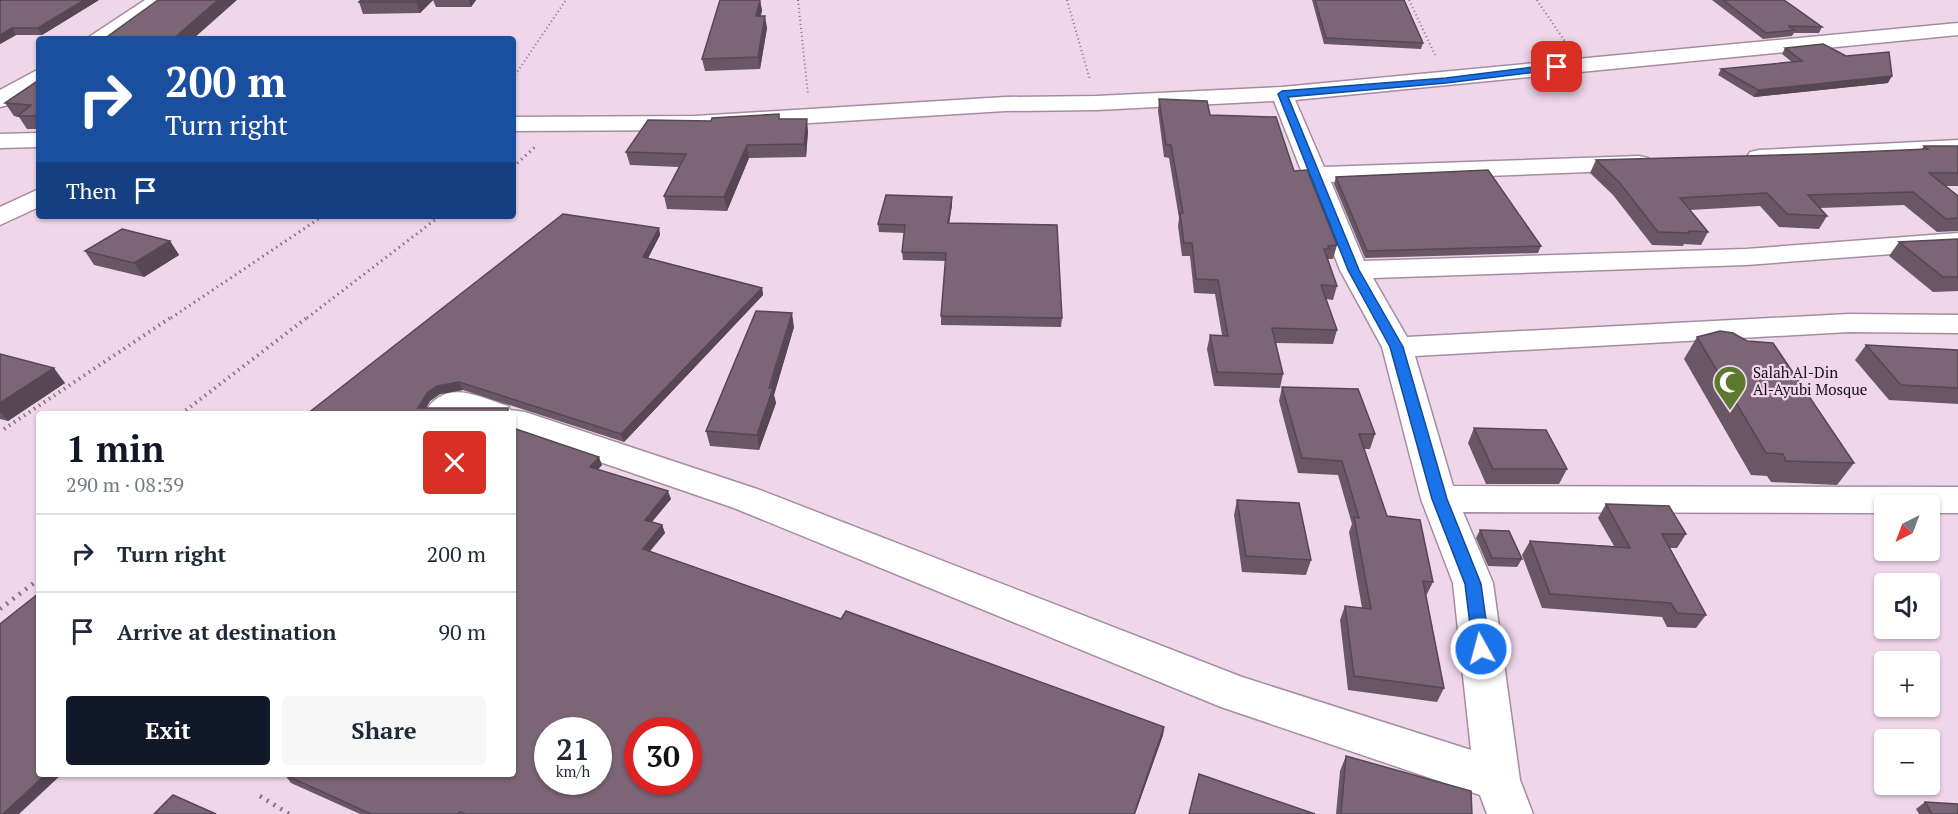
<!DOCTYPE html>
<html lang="en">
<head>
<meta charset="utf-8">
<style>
  :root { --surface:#fff; --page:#f6f6f7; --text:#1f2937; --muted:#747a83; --line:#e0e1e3; --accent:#111827 }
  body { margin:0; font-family:"PT Serif",serif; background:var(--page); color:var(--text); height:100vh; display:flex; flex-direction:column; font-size:22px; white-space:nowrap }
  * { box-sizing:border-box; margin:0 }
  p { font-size:20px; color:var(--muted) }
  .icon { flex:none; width:33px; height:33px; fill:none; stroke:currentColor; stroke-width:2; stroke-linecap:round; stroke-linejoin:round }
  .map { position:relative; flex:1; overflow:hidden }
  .details { position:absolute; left:36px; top:411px; width:480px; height:366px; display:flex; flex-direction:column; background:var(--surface); border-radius:6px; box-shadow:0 2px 4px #0004 }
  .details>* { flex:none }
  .guide { position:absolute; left:36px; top:36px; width:480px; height:183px; border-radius:6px; box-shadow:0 2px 4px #0004; background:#1a4fa0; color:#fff; overflow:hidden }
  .needle { width:39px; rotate:222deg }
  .controls { position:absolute; left:1874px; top:495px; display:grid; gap:12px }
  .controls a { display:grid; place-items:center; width:66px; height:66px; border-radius:6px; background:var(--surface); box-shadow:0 2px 4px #0004; font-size:30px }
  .speed { position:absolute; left:534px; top:717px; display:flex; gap:12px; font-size:30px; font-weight:700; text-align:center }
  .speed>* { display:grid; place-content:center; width:78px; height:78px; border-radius:50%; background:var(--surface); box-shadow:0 2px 4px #0004; line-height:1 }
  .speed small { font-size:15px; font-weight:400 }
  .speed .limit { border:9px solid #d22; background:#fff; color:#111 }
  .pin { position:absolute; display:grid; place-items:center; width:51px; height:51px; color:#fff; margin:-26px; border-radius:12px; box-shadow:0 3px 9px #0006 }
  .me { position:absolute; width:66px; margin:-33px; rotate:353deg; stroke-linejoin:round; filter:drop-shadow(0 0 4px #0008) }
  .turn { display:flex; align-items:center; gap:21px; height:126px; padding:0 30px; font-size:27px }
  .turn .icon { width:78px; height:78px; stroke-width:2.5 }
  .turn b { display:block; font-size:42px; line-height:51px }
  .then { display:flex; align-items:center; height:57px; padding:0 30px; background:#0003; gap:12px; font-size:22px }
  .round { display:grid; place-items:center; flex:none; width:63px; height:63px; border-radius:6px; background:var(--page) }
  .headline { display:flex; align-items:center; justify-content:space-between; height:102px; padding:0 30px }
  h1 { font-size:36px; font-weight:600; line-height:45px; color:var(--accent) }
  .cta { display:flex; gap:12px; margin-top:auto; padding:12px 30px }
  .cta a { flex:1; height:69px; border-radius:6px; background:var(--accent); color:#fff; font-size:24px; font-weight:600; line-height:69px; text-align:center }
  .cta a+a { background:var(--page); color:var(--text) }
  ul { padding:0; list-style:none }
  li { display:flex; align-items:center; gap:18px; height:78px; padding:0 30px; border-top:2px solid var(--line) }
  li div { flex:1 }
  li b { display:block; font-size:22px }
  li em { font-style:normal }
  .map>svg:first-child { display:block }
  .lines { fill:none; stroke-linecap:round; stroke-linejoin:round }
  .minor-casing { stroke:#a58da1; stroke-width:3 }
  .path-far3 { stroke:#847382; stroke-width:2; stroke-dasharray:1 3; stroke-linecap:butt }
  .path-far2 { stroke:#847382; stroke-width:3; stroke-dasharray:1.5 4; stroke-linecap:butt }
  .path-far1 { stroke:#847382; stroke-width:4; stroke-dasharray:1.5 4.5; stroke-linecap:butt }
  .path { stroke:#847382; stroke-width:4.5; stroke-dasharray:2 6; stroke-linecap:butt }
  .minor { fill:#fff; fill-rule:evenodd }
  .wall { fill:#6a5766 }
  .shaded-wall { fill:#564753 }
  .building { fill:#7b6577; stroke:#564753; stroke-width:1.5; fill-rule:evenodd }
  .route { fill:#1a73e8; stroke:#114b97; stroke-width:1.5 }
  .labels { text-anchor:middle; stroke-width:4.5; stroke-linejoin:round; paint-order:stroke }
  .poi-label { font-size:15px; fill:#140c13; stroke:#efd6eb; text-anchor:start }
</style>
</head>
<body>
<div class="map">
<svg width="1958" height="814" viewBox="0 0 1958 814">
  <rect width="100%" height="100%" fill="#efd6eb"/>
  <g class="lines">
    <defs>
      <g id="minor">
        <path d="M145 0H168L110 39H86Z"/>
        <path d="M1958 23V35L1295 100 1324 167 1639 156 1648 158 1651 163 1648 168 1639 170 1331 182 1364 261 1746 249 1958 233V249L1746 265 1373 278 1407 337 1849 314 1958 315V333L1849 332 1415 356 1453 486 1958 487V513H1929V506H1884V513L1463 512 1493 583 1520 780 1533 814H1487L1480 795 1221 707 734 508 513 432V414H423C446 377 476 396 508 406L510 410 525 412 760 490 1242 677 1471 750 1453 583 1421 499 1382 347 1340 270 1274 101 1097 110 1005 111 695 130 513 131V117L695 116 1005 97 1097 96 1282 87Z"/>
        <path d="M39 69V85L8 105 0 107V90Z"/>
        <path d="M39 133V147L0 148V134Z"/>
        <path d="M1958 140V154L1759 164 1750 162 1747 157 1750 152 1759 150Z"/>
        <path d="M39 189V207L0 225V207Z"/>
      </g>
    </defs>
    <!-- minor casing -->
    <use href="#minor" class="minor-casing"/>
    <!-- path-far3 -->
    <g class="path-far3">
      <path d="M798 0 808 94"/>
      <path d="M1067 0 1090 80"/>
      <path d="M1409 0 1435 55"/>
      <path d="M1537 0 1566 43"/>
      <path d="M513 78 566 0"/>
    </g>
    <!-- path-far2 -->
    <g class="path-far2">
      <path d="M513 167 535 147"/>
      <path d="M171 318 323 216"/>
      <path d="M307 318 440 216"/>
    </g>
    <!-- path-far1 -->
    <g class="path-far1">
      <path d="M181 414 309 316"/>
      <path d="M4 429 173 316"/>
    </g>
    <!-- path -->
    <g class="path">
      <path d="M0 609 39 579"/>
      <path d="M260 796 289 814"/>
    </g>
    <!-- minor -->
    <use href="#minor" class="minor"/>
  </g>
  <!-- wall -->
  <g class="wall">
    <path d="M0 0H99L42 35H16L0 44Z"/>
    <path d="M361 0H433L420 13 363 14 359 2Z"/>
    <path d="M433 0H476L471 7H436Z"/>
    <path d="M760 0 762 11 760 16 767 28 760 69 705 71 702 59Z"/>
    <path d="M1312 0H1404L1423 43 1421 49 1324 44Z"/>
    <path d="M1712 0H1784L1822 27 1819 33H1794L1792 36 1763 39Z"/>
    <path d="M1785 48 1888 83 1754 97 1718 75 1721 69 1792 62 1782 54Z"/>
    <path d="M39 80V129H27L19 117 14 116 5 103Z"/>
    <path d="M1159 99 1210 115 1294 171 1337 245 1333 259H1327L1337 286 1333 300 1326 299 1337 330 1333 344 1276 343 1283 374 1280 388 1214 386 1207 349 1210 335H1222L1215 294 1194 293 1190 256H1182L1178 226 1179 218 1169 158 1164 157 1158 111Z"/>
    <path d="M779 119 808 131 806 157 749 158 727 211 667 209 664 196 679 167 630 165 626 152 711 121Z"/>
    <path d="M1924 146H1958V186H1945L1958 196V231L1937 232 1904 205 1820 208 1827 216 1819 229 1779 227 1760 206 1690 210 1708 232 1701 245 1684 244 1683 246 1652 245 1613 195 1590 173 1596 160 1812 154 1921 150Z"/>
    <path d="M1336 177 1541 246 1538 253 1365 258 1334 184Z"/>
    <path d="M952 197V205L949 223 1062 318 1061 327 941 325V316L946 261 903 260 902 252 905 233 879 232 878 224Z"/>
    <path d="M659 228 660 235 648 258 762 288 763 295 624 442 463 390 440 394 430 401 426 408 307 414Z"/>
    <path d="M1958 239V291L1933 292 1889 256 1899 242Z"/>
    <path d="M170 241 179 255 144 277 94 265 85 251Z"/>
    <path d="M794 327 774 395 776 403 759 450 710 446 706 431Z"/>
    <path d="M1697 337 1854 463 1837 485 1771 482 1767 476 1751 475 1684 359Z"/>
    <path d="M1866 345 1958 350V404L1889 400 1855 360Z"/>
    <path d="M0 354 65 383 8 421 0 419Z"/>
    <path d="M1282 387 1375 434 1370 449H1364L1387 516 1433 582 1426 596 1444 688 1437 702 1348 690 1340 620 1345 606 1362 608 1349 532 1352 524 1338 475 1298 473 1279 401Z"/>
    <path d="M513 428 602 465 598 469 671 499 652 522 662 525 665 533 650 551 841 619 1164 727 1163 735 1135 814H360L291 783 285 775 513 774Z"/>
    <path d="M1474 428 1567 469 1559 484H1486L1468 443Z"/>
    <path d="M1237 500 1311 560 1306 575 1242 572 1234 515Z"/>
    <path d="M1606 504 1686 534 1677 548H1670L1706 615 1696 628 1667 627 1662 617 1542 608 1522 555 1530 541 1614 546 1598 518Z"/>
    <path d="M1480 530 1522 559 1517 567 1488 566 1476 538Z"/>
    <path d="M1346 756 1472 814H1336L1340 771Z"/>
    <path d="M1925 802 1958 814H1919L1916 809Z"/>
  </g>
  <!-- shaded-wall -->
  <g class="shaded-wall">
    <path d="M84 0H99L42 35 38 28Z"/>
    <path d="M218 0H237L193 39H173Z"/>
    <path d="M418 0H433L420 13 416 2Z"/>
    <path d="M469 0H476L471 7Z"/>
    <path d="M760 0 762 11 758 28 756 16Z"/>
    <path d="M765 16 767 28 760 69 758 57Z"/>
    <path d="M12 28 16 35 0 44V35Z"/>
    <path d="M1892 76 1888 83 1754 97 1758 90Z"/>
    <path d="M807 119 808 131 806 157 804 144Z"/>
    <path d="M747 145 749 158 727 211 724 197Z"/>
    <path d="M952 197V205L948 231V223Z"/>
    <path d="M659 228 660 235 645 264 643 257Z"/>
    <path d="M170 241 179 255 144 277 134 263Z"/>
    <path d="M762 288 763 295 624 442 621 434Z"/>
    <path d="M792 313 794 327 774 395 776 403 759 450 757 435Z"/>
    <path d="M54 368 65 383 8 421 0 412V403Z"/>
    <path d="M459 382 463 390 440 394 430 401 422 414 418 408 427 393 437 386Z"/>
    <path d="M599 457 602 465 593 475 590 467Z"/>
    <path d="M668 491 671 499 647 527 645 520Z"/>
    <path d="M662 525 665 533 645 557 643 549Z"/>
    <path d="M1164 727 1163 735 1135 814H1134Z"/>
    <path d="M46 774H62L19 814H3Z"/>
  </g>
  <!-- building -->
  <g class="building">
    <path d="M0 0H84L38 28H12L0 35Z"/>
    <path d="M158 0H218L173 39H104Z"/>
    <path d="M361 0H418L416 2H359Z"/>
    <path d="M720 0H760L756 16H765L758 57 702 59Z"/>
    <path d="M1315 0H1404L1423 43 1326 38Z"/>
    <path d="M1723 0H1784L1822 27 1788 26 1795 30 1766 33Z"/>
    <path d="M1823 44 1846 56 1889 52 1892 76 1758 90 1721 69 1802 61 1785 48Z"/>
    <path d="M39 80V116H18L31 105 5 103Z"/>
    <path d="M1159 99 1207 101 1210 115 1276 117 1294 171 1307 170 1337 245 1328 246 1329 249H1324L1337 286 1321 285 1337 330 1272 328 1283 374 1217 372 1210 335 1228 336 1218 280 1196 279 1192 243H1184L1180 213H1183L1171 145H1166Z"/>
    <path d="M779 114V119H807L804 144 747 145 724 197 664 196 686 154 626 152 648 120 711 121 712 118Z"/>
    <path d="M1924 146H1958V173H1929L1958 196V218L1946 219 1913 192 1808 195 1827 216 1787 214 1767 193 1680 198 1708 232 1689 231 1690 233 1658 232 1619 182 1596 160 1812 154 1928 149Z"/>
    <path d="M1488 170 1541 246 1367 251 1336 177Z"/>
    <path d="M886 195 952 197 948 223 1057 225 1062 318 941 316 946 253 902 252 905 225 878 224Z"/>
    <path d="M563 214 659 228 643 257 762 288 621 434 459 382 437 386 427 393 418 408H508V414H307Z"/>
    <path d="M122 229 170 241 134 263 85 251Z"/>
    <path d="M1958 239V277H1943L1899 242Z"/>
    <path d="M756 311 792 313 769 388H773L757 435 706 431Z"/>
    <path d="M1720 331 1733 333 1747 341 1773 343 1854 463 1786 461 1783 454 1766 453 1697 337Z"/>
    <path d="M1866 345 1958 350V388L1901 385Z"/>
    <path d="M0 354 54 368 0 403Z"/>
    <path d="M1282 387 1358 389 1375 434H1359L1387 516 1420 520 1433 582 1423 581 1444 688 1354 676 1345 606 1371 609 1354 517 1359 518 1342 461 1302 458Z"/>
    <path d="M513 428 599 457 590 467 668 491 645 520 662 525 643 549 841 619 846 611 1164 727 1134 814H465L460 812 458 814H371L285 775 286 774H513ZM548 730H598V782H548ZM638 730H688V782H638Z"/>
    <path d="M1474 428 1546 430 1567 469H1493Z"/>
    <path d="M1237 500 1299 503 1311 560 1246 556Z"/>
    <path d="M1606 504 1669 506 1686 534H1662L1706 615 1677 613 1671 603 1550 594 1530 541 1630 548Z"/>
    <path d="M1480 530 1509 531 1522 559 1492 558Z"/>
    <path d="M39 593V774H46L3 814H0V624Z"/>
    <path d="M1346 756 1471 791 1472 814H1341Z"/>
    <path d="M1199 774 1315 814H1189Z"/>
    <path d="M173 795 216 814H154Z"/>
    <path d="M1925 802 1958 804V814H1932Z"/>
  </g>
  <!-- route -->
  <path class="route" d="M1557 64 1560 65V69L1446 83 1288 97 1359 270 1403 347 1447 499 1481 584 1490 649 1487 654H1475L1473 649 1465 584 1432 499 1390 347 1348 270 1278 94 1282 91 1446 78Z"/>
  <!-- icons -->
  <defs>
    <symbol id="mosque-pin" viewBox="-11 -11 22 30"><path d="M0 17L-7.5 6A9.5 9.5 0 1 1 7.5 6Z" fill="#5c792e" stroke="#efd6eb"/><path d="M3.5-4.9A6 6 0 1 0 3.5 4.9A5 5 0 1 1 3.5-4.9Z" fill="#fff"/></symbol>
  </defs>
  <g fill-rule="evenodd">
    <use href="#mosque-pin" x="1711" y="363" width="38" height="52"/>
  </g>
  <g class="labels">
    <!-- poi labels -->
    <g class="poi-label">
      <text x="1753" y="378">Salah Al-Din<tspan x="1753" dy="17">Al-Ayubi Mosque</tspan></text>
    </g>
  </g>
</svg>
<div class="controls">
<a><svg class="needle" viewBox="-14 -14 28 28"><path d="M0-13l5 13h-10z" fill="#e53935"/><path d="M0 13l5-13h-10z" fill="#747a83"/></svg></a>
<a><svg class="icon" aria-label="sound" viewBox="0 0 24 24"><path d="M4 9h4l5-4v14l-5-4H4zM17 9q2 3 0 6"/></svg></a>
<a>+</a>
<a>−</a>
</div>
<div class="speed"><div>21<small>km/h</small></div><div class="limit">30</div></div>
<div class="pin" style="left:1557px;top:67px;background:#d93025"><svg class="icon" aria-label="arrive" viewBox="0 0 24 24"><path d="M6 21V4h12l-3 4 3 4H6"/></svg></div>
<svg class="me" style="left:1481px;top:649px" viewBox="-20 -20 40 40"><circle r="17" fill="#1a73e8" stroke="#fff" stroke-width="3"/><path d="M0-11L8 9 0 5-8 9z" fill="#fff"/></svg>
<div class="guide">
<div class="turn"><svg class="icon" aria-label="right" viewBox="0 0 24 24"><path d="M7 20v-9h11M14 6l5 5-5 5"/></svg><div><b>200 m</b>Turn right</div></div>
<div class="then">Then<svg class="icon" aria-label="arrive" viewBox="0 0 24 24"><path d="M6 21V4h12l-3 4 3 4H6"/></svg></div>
</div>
<section class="details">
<div class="headline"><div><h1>1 min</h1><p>290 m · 08:39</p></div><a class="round" style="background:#d93025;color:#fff"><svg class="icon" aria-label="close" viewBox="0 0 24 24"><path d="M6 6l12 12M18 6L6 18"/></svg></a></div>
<ul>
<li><svg class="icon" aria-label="right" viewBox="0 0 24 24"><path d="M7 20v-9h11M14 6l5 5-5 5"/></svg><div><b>Turn right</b></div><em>200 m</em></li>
<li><svg class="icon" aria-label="arrive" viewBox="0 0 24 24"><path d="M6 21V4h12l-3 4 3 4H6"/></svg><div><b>Arrive at destination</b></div><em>90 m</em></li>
</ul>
<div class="cta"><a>Exit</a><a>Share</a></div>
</section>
</div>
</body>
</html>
